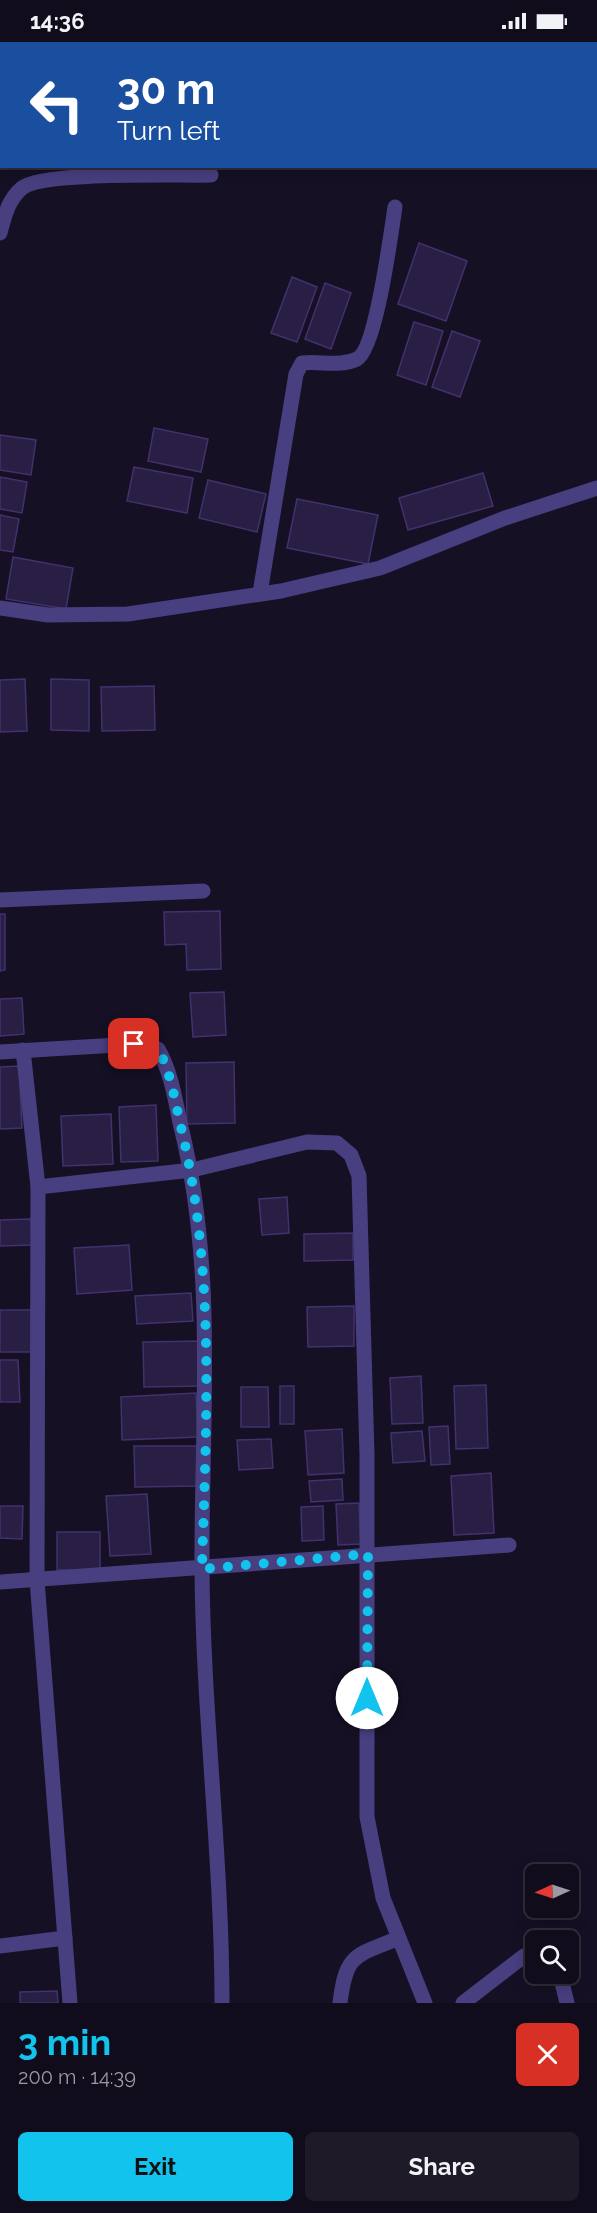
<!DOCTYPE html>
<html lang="en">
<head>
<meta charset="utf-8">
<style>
  :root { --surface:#100c1b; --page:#1e1a28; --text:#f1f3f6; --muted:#9c9ba3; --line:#302c3a; --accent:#11c3ed }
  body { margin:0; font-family:Raleway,sans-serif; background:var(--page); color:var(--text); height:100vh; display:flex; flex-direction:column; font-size:22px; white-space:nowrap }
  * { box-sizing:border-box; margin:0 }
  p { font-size:20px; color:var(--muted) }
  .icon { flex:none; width:33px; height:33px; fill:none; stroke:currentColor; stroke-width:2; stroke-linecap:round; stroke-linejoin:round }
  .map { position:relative; height:1961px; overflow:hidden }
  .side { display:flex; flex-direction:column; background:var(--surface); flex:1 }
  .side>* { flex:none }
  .guide { position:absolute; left:0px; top:0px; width:597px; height:126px; box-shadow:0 3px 15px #0003,0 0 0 2px var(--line); background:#1a4fa0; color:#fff; overflow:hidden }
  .needle { width:39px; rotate:267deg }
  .tools { position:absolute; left:525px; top:1822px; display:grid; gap:12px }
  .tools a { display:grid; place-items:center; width:54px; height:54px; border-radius:9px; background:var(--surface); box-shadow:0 3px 15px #0003,0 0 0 2px var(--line); font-size:30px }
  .pin { position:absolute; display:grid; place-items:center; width:51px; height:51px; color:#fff; margin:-26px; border-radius:12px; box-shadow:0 3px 9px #0006 }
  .me { position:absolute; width:66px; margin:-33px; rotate:0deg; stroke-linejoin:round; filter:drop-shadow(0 0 4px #0008) }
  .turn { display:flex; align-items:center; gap:21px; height:126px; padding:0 18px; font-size:27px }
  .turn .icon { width:78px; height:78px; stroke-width:2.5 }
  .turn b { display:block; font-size:42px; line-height:51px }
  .round { display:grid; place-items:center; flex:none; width:63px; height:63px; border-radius:9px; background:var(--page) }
  .summary { display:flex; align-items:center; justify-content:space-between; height:102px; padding:0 18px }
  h1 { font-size:36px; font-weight:700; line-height:45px; color:var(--accent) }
  .button { display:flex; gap:12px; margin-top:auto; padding:12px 18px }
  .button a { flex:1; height:69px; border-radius:9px; background:var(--accent); color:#111; font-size:24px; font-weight:700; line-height:69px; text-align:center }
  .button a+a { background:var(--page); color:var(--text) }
  .status { display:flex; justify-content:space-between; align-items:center; height:42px; padding:0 30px; background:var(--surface); direction:ltr }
  .status svg { height:16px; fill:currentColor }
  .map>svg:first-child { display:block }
  .building { fill:#291e43; stroke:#43316e; stroke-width:1.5 }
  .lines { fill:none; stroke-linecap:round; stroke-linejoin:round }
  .street { stroke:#473f7f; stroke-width:15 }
  .route { stroke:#11c3ed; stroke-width:10; stroke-dasharray:0 18 }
</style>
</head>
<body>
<div class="status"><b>14:36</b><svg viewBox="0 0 49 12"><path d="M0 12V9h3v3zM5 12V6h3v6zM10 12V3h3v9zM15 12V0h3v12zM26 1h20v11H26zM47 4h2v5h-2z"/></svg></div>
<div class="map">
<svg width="597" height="1961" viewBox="0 0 597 1961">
  <rect width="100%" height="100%" fill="#151024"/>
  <!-- building -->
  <g class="building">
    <path d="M419 201 467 219 446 279 398 262Z"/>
    <path d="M292 235 317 245 297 300 271 291Z"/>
    <path d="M325 241 351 251 331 307 305 297Z"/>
    <path d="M414 280 443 289 426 343 397 333Z"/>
    <path d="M452 289 480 299 460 355 432 345Z"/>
    <path d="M154 386 208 397 201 430 148 419Z"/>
    <path d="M0 393 36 398 31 433 0 428Z"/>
    <path d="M134 425 193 436 187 471 127 459Z"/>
    <path d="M483 431 493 464 408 488 399 456Z"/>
    <path d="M0 435 27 440 22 471 0 467Z"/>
    <path d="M208 438 266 452 257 490 199 476Z"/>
    <path d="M297 457 378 473 368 522 287 506Z"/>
    <path d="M0 473 19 477 13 510 0 508Z"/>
    <path d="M13 515 73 526 66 567 6 557Z"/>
    <path d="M25 637 27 689 0 690V638Z"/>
    <path d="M51 637 89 638V689L51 688Z"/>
    <path d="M154 644 155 688 102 689 101 645Z"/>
    <path d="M220 869 221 927 187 928 186 902 165 903 164 870Z"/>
    <path d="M0 872H5V928L0 929Z"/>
    <path d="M224 950 226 993 193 995 190 951Z"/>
    <path d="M22 956 24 992 0 994V957Z"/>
    <path d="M234 1020 235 1081 187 1082 186 1021Z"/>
    <path d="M19 1024 22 1086 0 1087V1025Z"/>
    <path d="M156 1063 158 1119 121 1120 119 1065Z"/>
    <path d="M111 1072 113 1122 63 1124 61 1074Z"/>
    <path d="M287 1155 289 1191 262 1193 259 1157Z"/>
    <path d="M31 1177 32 1203 0 1204V1178Z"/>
    <path d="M353 1191V1218L304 1219V1192Z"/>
    <path d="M129 1203 132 1248 77 1252 74 1206Z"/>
    <path d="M191 1251 193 1279 137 1282 135 1254Z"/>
    <path d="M354 1264V1304L308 1305 307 1265Z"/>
    <rect x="0" y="1268" width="33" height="42"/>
    <path d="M200 1299 201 1344 144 1345 143 1300Z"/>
    <path d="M0 1318H18L20 1360H0Z"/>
    <path d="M421 1334 423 1381 392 1382 390 1336Z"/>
    <path d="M486 1343 488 1406 456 1407 454 1344Z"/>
    <rect x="280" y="1344" width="14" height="38"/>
    <path d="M241 1345H268L269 1385H241Z"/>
    <path d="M196 1351 198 1395 122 1398 121 1355Z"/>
    <path d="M448 1384 450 1422 431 1423 429 1385Z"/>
    <path d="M342 1387 344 1431 308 1433 305 1389Z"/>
    <path d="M422 1389 425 1419 393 1421 391 1391Z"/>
    <path d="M271 1397 273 1426 239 1428 237 1398Z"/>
    <path d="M134 1404H198V1444L135 1445Z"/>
    <path d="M491 1431 494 1491 454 1493 451 1434Z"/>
    <path d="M342 1437 343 1458 311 1460 309 1439Z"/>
    <path d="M147 1452 151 1512 110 1514 106 1454Z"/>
    <path d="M359 1461 361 1502 338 1503 336 1462Z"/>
    <path d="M0 1464H23L22 1497 0 1496Z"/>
    <path d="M323 1464 324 1498 302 1499 301 1465Z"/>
    <rect x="57" y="1490" width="43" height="38"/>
    <path d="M57 1949 58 1961H20V1950Z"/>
  </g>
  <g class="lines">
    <!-- street -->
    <g class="street">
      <path d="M0 191C5 173 8 158 22 146 42 129 178 134 211 133"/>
      <path d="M260 551 296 332 302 321C321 319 341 325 357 317 376 307 391 191 395 165"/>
      <path d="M0 566 48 573 128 572 281 549 380 526 505 476 597 446"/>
      <path d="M0 858 203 849"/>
      <path d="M23 1008 38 1145 37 1538 70 1961"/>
      <path d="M0 1010 134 1002 158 1007C172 1032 175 1058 181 1085 217 1231 201 1379 202 1527 203 1672 222 1816 222 1961"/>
      <path d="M38 1145 192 1128 307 1100 337 1101 351 1113 359 1134 367 1413V1775L383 1856 425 1961"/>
      <path d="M0 1540 509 1503"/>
      <path d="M0 1904 65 1896"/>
      <path d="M560 1932 567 1961"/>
      <path d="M340 1961C346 1911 355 1914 399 1896"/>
      <path d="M463 1961 524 1914 536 1913"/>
    </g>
  </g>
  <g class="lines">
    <!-- route -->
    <path class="route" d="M134 1002 158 1007C171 1031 174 1055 180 1081 216 1227 206 1379 202 1527L368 1512 367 1656"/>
  </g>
</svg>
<div class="tools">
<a><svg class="needle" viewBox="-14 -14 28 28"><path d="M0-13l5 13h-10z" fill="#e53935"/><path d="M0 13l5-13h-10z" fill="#9c9ba3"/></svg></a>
<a><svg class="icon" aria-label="search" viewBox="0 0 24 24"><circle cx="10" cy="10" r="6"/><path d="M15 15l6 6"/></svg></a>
</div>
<div class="pin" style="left:134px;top:1002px;background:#d93025"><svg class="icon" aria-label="arrive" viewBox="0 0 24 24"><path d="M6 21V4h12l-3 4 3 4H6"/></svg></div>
<svg class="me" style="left:367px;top:1656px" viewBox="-20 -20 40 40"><circle r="19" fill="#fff"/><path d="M0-13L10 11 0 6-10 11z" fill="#11c3ed"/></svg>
<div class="guide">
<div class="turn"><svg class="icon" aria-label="left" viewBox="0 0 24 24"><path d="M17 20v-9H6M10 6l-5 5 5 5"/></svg><div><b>30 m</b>Turn left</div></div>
</div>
</div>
<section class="side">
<div class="summary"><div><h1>3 min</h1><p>200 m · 14:39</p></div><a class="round" style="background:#d93025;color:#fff"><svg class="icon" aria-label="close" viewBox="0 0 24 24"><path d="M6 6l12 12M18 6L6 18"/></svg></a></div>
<div class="button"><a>Exit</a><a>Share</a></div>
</section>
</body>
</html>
